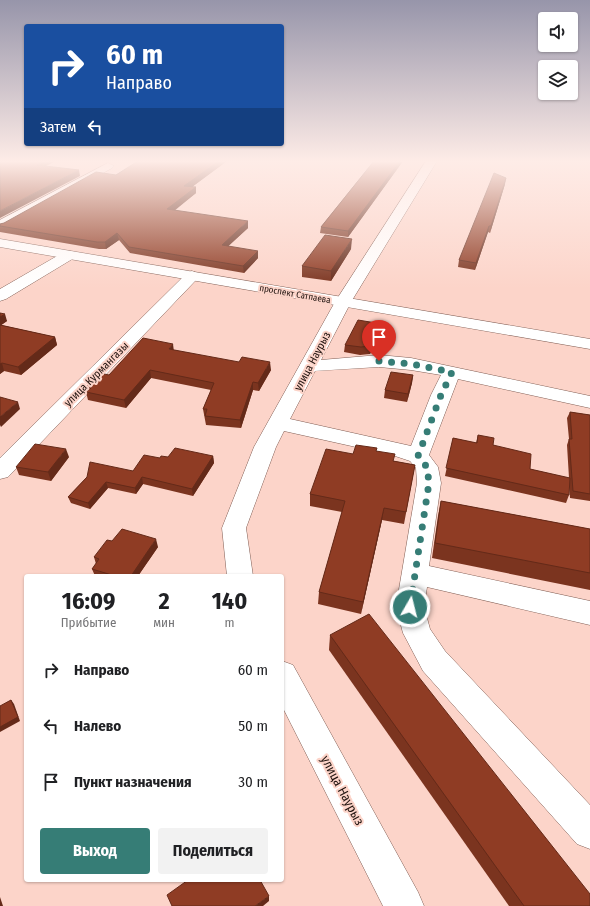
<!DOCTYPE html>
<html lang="ru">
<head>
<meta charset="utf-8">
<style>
  :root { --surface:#fff; --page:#f2f2f2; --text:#202124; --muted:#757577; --accent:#367d76 }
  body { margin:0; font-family:"Fira Sans Condensed",sans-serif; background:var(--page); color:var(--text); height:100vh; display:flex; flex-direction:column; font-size:15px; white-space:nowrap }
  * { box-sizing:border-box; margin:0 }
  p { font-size:13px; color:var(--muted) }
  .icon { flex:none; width:22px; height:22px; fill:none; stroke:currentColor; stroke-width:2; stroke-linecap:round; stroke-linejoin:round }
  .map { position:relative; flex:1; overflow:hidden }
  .sheet { position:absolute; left:24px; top:574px; width:260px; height:308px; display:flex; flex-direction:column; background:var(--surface); border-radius:4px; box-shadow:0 1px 3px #0004 }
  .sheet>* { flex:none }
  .hud { position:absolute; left:24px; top:24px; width:260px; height:122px; border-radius:4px; box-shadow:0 1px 3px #0004; background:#1a4fa0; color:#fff; overflow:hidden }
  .controls { position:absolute; left:538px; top:12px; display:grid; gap:8px }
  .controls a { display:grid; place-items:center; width:40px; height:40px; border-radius:4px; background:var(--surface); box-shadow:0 1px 3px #0004; font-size:20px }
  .pin { position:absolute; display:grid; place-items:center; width:34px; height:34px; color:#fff; margin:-41px -17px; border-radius:50% 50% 50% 0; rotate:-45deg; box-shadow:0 0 4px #0007 }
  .pin .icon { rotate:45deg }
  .me { position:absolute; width:44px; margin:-22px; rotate:8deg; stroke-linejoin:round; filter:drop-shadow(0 0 3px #0008) }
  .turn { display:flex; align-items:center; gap:14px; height:84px; padding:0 16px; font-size:18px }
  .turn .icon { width:52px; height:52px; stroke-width:2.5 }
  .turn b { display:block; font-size:28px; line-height:34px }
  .then { display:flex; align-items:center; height:38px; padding:0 16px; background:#0003; gap:8px; font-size:15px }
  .eta { display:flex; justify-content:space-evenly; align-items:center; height:68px; text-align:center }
  .eta b { font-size:24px; font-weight:700; line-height:28px }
  .button { display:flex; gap:8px; margin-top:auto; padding:8px 16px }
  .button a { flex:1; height:46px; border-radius:4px; background:var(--accent); color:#fff; font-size:16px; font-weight:700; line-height:46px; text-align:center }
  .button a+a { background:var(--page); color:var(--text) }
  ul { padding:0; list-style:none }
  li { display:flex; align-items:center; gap:12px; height:56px; padding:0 16px }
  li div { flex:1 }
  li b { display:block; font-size:15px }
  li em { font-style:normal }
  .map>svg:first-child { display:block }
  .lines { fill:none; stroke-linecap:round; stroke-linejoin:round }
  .minor-casing { stroke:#815e54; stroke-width:1 }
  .tertiary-casing { stroke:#815e54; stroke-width:1 }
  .minor { fill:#fff; fill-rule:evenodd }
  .tertiary { fill:#fff; fill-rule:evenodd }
  .wall { fill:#7b341f }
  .shaded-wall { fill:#642a19 }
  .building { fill:#8f3c24; stroke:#642a19 }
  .route { stroke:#367d76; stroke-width:7; stroke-dasharray:0 12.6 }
  .labels { text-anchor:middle; stroke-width:4; stroke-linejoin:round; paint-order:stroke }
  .far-street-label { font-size:9px; fill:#20130f; stroke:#fcd4c9 }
  .street-label { font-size:11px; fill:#20130f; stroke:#fcd4c9 }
  .near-street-label { font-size:13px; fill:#20130f; stroke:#fcd4c9 }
</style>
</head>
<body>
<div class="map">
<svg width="590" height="906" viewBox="0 0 590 906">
  <rect width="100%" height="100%" fill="#fcd4c9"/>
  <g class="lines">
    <defs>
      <g id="minor">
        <path d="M426 161H437L351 302 321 360 379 355 411 358 590 396V408L458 379 429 455 438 467 441 483 429 566 590 601V625L427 587 424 607 430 629 445 651 590 805V849L577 844 423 671 403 633 396 607 417 483 416 468 410 461 392 455 284 431 276 447 246 528 253 576H227L222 528 254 447 335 302ZM379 367 411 370 441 375 431 395 411 446 290 419 315 371Z"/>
        <path d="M108 163 114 166 112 168 5 228 0 229V220Z"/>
        <path d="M69 251 74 252 76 255 74 258 6 299 0 301V289L64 252Z"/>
        <path d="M192 271 197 273 200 276 197 279 8 477 0 479V458L187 273Z"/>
        <path d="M282 661 293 665 418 892 424 906H383L282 706Z"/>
      </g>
      <path id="tertiary" d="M0 239 590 339V349L0 247Z"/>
    </defs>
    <!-- minor casing -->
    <use href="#minor" class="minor-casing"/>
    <!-- tertiary casing -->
    <use href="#tertiary" class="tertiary-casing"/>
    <!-- minor -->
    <use href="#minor" class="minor"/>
    <!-- tertiary -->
    <use href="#tertiary" class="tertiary"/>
  </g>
  <!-- wall -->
  <g class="wall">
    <path d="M138 161H227L192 187H196V193L174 210 248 228 228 246 258 258 244 273 130 253 119 240 106 249H99L0 232V224L4 223 116 175Z"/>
    <path d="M374 161H403L348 237 320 233 321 227Z"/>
    <path d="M505 184 490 233 488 232 475 270 458 267 459 260Z"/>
    <path d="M351 249 331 281 302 277V266Z"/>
    <path d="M0 313 7 321 1 325 55 337 57 345 21 375 4 371 0 374Z"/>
    <path d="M381 332 370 354 360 355 344 352 345 345Z"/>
    <path d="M174 350 271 370 259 391 253 390 241 428 206 425 203 409 211 390 151 378 126 408 88 400 86 392 87 391 86 387 109 375Z"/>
    <path d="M413 375 412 383 407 402 384 398 385 390Z"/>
    <path d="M570 412 590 415V501L570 498 569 484V495L566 503 445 476 453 438 476 443 478 435 493 445 530 469 569 478 567 445 569 439 567 418Z"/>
    <path d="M376 451 394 461 415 465 404 524 382 520 361 614 318 604 319 592 342 512 310 506V494L353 454Z"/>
    <path d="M213 456 214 463 193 496 143 484 136 494 108 488 90 509 71 503 68 497 87 477 133 471 160 458Z"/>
    <path d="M69 457 51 481 19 475 16 467Z"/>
    <path d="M441 501 590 529V590L432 558 438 516Z"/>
    <path d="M112 541 158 547 138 576H95L92 569 96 564 94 557Z"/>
    <path d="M330 635 590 906H509L329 650Z"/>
  </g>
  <!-- shaded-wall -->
  <g class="shaded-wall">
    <path d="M44 161H56L38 170 37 165Z"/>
    <path d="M219 161H227L185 192 184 186Z"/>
    <path d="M400 161H403L348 237V231Z"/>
    <path d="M79 170 80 176 0 218V211Z"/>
    <path d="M506 178 505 184 490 233 491 226Z"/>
    <path d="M196 187V193L168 216 167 209Z"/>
    <path d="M248 221V228L222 252V245Z"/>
    <path d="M489 226 488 232 475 270 476 263Z"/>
    <path d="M117 233 119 240 106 249 105 242Z"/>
    <path d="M352 239 351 249 331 281V271Z"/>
    <path d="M258 251V258L244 273 243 266Z"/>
    <path d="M5 314 7 321 0 326V317Z"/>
    <path d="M382 324 381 332 370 354 371 346Z"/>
    <path d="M55 337 57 345 21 375 18 367Z"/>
    <path d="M173 344 174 352 169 349Z"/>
    <path d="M270 362 271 370 259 391 258 383Z"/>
    <path d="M2 363 4 371 0 374V364Z"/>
    <path d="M150 370 151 378 126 408 124 400Z"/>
    <path d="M413 375 412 383 407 402 408 394Z"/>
    <path d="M253 382V390L241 428 240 420Z"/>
    <path d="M18 402 20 409 1 427 0 425V417Z"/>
    <path d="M66 449 69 457 51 481 48 472Z"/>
    <path d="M213 456 214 463 193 496 192 489Z"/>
    <path d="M142 477 143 484 136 494 135 488Z"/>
    <path d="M106 482 108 488 90 509 88 503Z"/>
    <path d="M384 508 382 520 361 614 363 602Z"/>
    <path d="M156 539 158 547 138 576H131Z"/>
    <path d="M11 700 14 704 20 721 0 732V727Z"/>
    <path d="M269 896V901L263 906H255Z"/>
    <path d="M0 897 3 906H0Z"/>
  </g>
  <!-- building -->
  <g class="building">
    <path d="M0 161H44L37 165 79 170 0 211Z"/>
    <path d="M138 161H219L184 186 196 187 167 209 248 221 222 245 258 251 243 266 129 247 117 233 105 242H97L0 226V224L4 223 96 172 116 175Z"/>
    <path d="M374 161H400L348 231 321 227Z"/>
    <path d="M494 173 506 178 491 226H489L476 263 459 260Z"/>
    <path d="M325 235 352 239 331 271 302 266Z"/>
    <path d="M0 313 5 314 0 317Z"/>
    <path d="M358 320 382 324 371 346 361 347 345 345Z"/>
    <path d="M0 325 55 337 18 367 2 363 0 364Z"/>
    <path d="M143 338 173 344 169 349 239 362 242 357 270 362 258 383 253 382 240 420 205 416 207 409H203L214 383 150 370 124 400 86 392 91 388 86 387 100 373 109 375Z"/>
    <path d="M391 372 413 375 408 394 385 390Z"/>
    <path d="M0 397 18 402 0 417Z"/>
    <path d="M570 412 590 415V494L573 491 569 439H572Z"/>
    <path d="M478 435 494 438 493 445 531 454 530 469 570 478 569 495 446 468 453 438 477 443Z"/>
    <path d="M35 444 66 449 48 472 16 467Z"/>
    <path d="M356 445 377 448 376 451 395 454 393 461 415 465 406 512 384 508 363 602 319 592 345 501 310 494 326 449 353 454Z"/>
    <path d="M175 448 213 456 192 489 142 477 135 488 106 482 88 503 68 497 87 477 90 462 133 471 144 455 160 458 161 456 168 457Z"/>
    <path d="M441 501 590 529V573L435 543Z"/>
    <path d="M122 529 156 539 131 576H115L92 569 99 559 94 557 107 540 112 541Z"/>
    <path d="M369 614 590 894V906H524L330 635Z"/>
    <path d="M11 700 18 717 0 727V706Z"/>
    <path d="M188 880H260L269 896 255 906H172L167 895Z"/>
  </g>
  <!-- sky -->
  <linearGradient id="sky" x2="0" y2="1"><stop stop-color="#9795aa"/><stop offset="0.56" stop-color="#feece7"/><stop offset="1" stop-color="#feece7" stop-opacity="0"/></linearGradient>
  <rect width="590" height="288" fill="url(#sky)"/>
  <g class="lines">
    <!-- route -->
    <path class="route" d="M379 361 411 364 452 372 441 395 418 456 427 467 429 483 410 607"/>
  </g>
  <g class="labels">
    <!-- far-street labels -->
    <g class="far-street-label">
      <text transform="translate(295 294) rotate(10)" y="3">проспект Сатпаева</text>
    </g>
    <!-- street labels -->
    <g class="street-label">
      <text transform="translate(312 361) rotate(-62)" y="4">улица Наурыз</text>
      <text transform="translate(96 374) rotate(-45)" y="4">улица Курмангазы</text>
    </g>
    <!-- near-street labels -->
    <g class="near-street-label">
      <text transform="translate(343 790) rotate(62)" y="5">улица Наурыз</text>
    </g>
  </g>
</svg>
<div class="controls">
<a><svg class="icon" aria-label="sound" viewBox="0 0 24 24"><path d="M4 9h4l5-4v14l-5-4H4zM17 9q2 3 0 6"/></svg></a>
<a><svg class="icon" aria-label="layers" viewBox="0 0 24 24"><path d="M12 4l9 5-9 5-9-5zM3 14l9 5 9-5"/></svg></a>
</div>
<div class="pin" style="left:379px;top:361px;background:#d93025"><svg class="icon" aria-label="arrive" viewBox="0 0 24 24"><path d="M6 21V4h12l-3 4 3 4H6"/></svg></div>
<svg class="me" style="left:410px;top:607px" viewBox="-20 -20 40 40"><circle r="17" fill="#367d76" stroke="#fff" stroke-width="3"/><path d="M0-11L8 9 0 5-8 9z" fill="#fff"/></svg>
<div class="hud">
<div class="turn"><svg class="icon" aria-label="right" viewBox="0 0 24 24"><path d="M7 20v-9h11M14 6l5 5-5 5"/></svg><div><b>60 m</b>Направо</div></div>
<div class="then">Затем<svg class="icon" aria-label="left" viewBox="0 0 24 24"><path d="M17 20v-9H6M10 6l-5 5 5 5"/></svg></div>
</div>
<section class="sheet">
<div class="eta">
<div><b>16:09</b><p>Прибытие</p></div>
<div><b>2</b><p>мин</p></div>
<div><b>140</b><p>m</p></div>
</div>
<ul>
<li><svg class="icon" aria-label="right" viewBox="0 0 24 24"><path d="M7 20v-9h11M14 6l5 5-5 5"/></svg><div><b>Направо</b></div><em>60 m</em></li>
<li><svg class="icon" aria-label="left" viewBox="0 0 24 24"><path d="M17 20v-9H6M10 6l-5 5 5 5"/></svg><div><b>Налево</b></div><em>50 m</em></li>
<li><svg class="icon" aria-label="arrive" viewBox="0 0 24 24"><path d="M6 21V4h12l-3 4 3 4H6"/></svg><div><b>Пункт назначения</b></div><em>30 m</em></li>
</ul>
<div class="button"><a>Выход</a><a>Поделиться</a></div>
</section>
</div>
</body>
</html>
